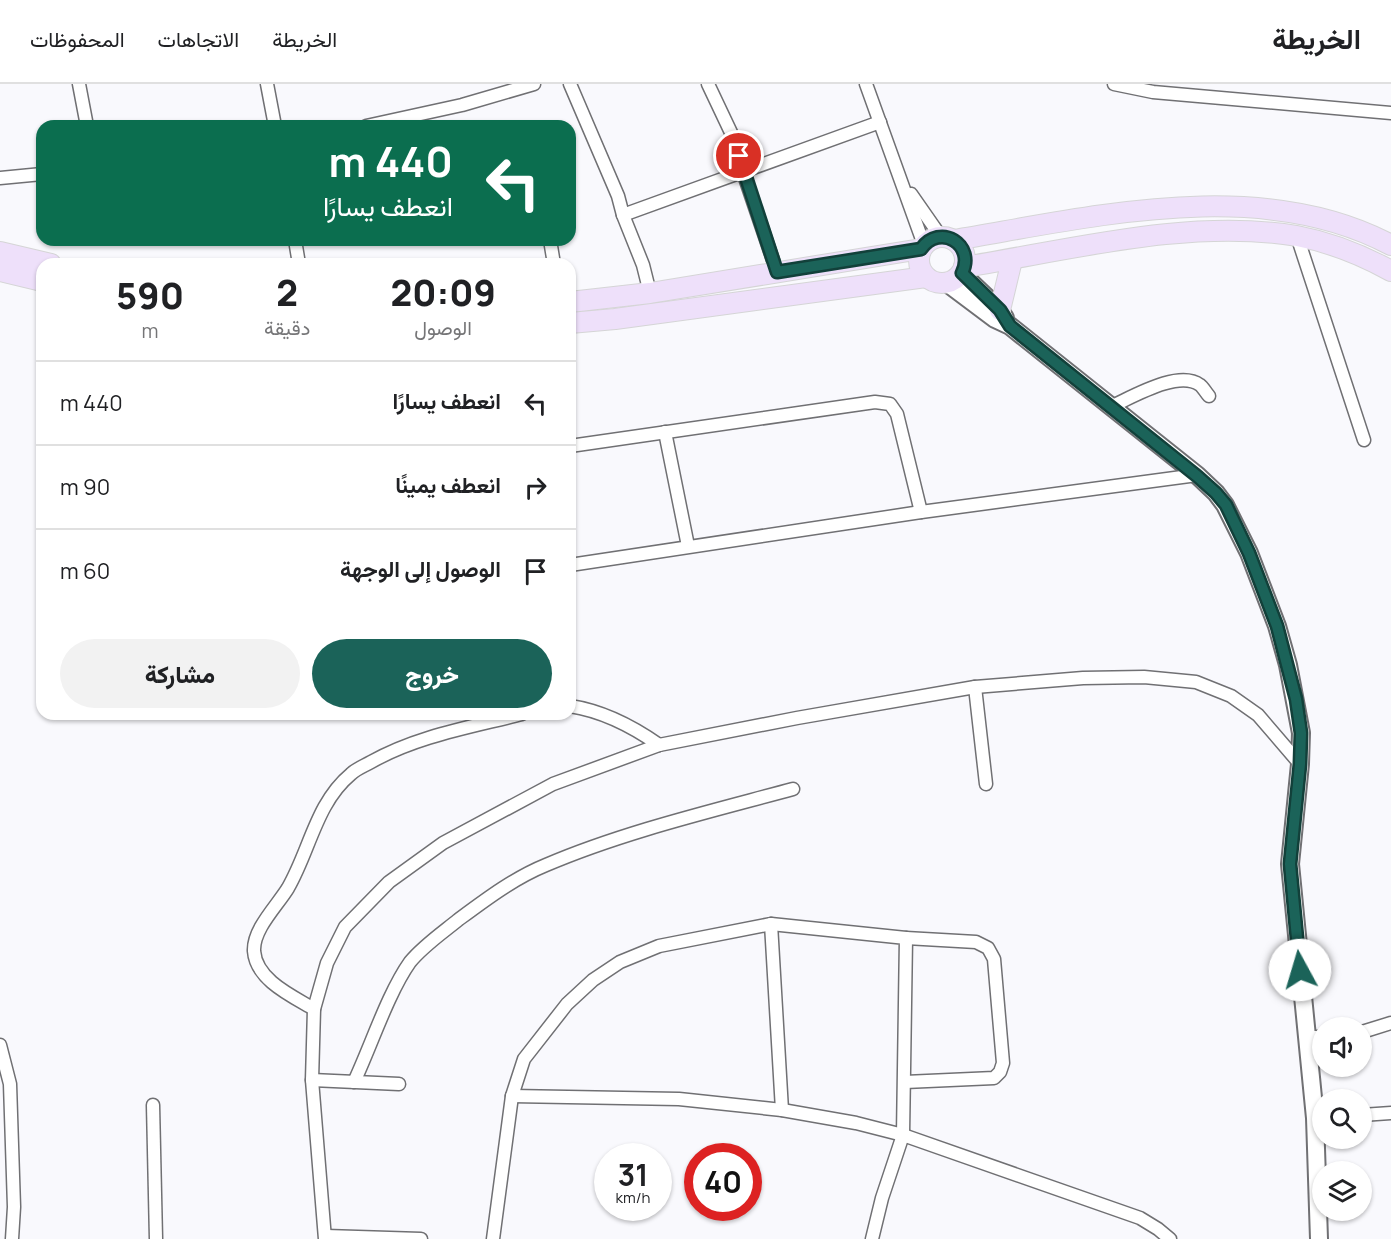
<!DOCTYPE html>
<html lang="ar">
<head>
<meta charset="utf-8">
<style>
  :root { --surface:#fff; --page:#f2f2f2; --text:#202124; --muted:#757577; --line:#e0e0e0; --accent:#1b6359 }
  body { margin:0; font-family:Manrope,Vazirmatn,sans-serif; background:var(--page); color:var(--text); direction:rtl; height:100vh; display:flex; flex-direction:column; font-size:22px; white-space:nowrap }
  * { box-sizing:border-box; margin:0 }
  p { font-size:20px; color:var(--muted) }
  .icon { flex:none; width:33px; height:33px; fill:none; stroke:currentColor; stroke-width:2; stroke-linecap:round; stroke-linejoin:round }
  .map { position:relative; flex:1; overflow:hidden; direction:ltr }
  .panel { position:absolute; left:36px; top:174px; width:540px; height:462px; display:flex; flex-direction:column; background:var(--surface); border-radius:18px; box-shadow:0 2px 4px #0004; direction:rtl }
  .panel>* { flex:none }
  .banner { position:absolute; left:36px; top:36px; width:540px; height:126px; border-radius:18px; box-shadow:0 2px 4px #0004; direction:rtl; background:#0b6e4f; color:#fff; overflow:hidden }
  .controls { position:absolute; left:1312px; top:933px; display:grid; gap:12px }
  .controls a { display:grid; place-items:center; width:60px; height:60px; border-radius:50%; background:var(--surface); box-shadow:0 2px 4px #0004; font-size:30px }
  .speed { position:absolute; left:594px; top:1059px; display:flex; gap:12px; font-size:30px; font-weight:700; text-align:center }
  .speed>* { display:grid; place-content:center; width:78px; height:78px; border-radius:50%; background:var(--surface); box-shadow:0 2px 4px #0004; line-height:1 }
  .speed small { font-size:15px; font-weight:400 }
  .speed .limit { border:9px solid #d22; background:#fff; color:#111 }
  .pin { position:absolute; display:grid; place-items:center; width:51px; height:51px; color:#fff; margin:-26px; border:3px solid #fff; border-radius:50%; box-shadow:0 2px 6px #0007 }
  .me { position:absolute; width:66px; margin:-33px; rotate:354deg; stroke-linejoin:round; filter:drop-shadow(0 0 4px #0008) }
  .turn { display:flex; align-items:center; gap:21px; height:126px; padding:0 24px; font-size:27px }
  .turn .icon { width:78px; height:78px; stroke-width:2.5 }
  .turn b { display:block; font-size:42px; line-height:51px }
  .eta { display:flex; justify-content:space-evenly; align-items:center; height:102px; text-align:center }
  .eta b { font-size:36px; font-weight:800; line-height:42px }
  .cta { display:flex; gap:12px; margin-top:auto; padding:12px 24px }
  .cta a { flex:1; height:69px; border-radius:36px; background:var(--accent); color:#fff; font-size:24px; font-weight:800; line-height:69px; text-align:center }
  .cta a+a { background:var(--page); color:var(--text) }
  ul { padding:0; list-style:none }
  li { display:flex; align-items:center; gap:18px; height:84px; padding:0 24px; border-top:2px solid var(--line) }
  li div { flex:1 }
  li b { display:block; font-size:22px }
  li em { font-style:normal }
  header { display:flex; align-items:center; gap:36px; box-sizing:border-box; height:84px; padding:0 30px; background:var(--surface); border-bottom:2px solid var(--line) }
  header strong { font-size:28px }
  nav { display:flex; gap:33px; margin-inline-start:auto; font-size:21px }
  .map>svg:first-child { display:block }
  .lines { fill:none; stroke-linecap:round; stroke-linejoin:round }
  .street-casing { stroke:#707073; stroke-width:15 }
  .secondary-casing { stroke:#707073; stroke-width:20 }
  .primary-casing { stroke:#d5d5d6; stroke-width:22 }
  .street { stroke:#fff; stroke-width:12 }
  .secondary { stroke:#fff; stroke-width:16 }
  .primary { stroke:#eee0fa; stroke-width:20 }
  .route-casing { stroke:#12403a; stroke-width:15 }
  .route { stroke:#1b6359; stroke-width:10 }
</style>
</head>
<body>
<header>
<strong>الخريطة</strong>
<nav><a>الخريطة</a><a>الاتجاهات</a><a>المحفوظات</a></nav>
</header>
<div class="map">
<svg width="1391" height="1155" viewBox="0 0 1391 1155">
  <rect width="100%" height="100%" fill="#f9f9fd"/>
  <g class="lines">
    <defs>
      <g id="street">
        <path d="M79 0 87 42"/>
        <path d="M267 0 275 42"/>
        <path d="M570 0 618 112 623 131 643 181 650 209"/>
        <path d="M708 0 735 57 743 88 777 188"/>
        <path d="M866 0 924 161"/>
        <path d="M1114 0 1153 8 1391 29"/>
        <path d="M366 42 462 21 534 0"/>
        <path d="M0 94 42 90"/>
        <path d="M911 110 941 153"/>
        <path d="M623 131 880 38"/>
        <path d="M1297 152 1364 356"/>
        <path d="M295 156 299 180"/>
        <path d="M550 156 554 180"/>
        <path d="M1110 323C1131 314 1178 285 1200 301 1203 303 1206 309 1209 312"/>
        <path d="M665 348 688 462"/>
        <path d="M570 362 875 318 890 320 897 330 921 428"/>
        <path d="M570 481 921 428 1197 391"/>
        <path d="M975 603 986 700"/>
        <path d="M570 622C603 627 632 642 659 661"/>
        <path d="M771 840 782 1026"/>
        <path d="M314 925C292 912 256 896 254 867 253 845 277 822 288 804 310 766 316 719 351 690 356 685 364 682 371 678 417 652 471 643 522 630"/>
        <path d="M1362 948 1391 939"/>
        <path d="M1307 953H1323"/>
        <path d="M0 961 10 1000 14 1123 12 1155"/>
        <path d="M312 996 399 1000"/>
        <path d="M354 998C371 962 388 909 410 878 423 862 442 849 458 836 485 816 514 794 546 781 623 748 712 727 793 705"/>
        <path d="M905 998 994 994 1000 988 1003 979 994 875 988 864 976 858 906 854"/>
        <path d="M512 1012 679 1015 782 1026 856 1039 903 1051 1140 1134 1158 1145 1170 1155"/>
        <path d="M153 1021 156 1155"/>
        <path d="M1362 1031 1391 1029"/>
        <path d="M326 1152 421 1155"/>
        <path d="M325 1155 312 996 314 925 327 879 345 843 389 798 443 759 553 700 659 661 797 634 975 603 1083 594 1144 593 1196 598 1231 612 1258 631 1300 680"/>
        <path d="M493 1155 512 1012 524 975 567 920 593 896 620 878 659 862 771 840 906 854 903 1051 882 1114 872 1155"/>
      </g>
      <g id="secondary">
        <path d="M961 189 1000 226 1005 234"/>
        <path d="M947 199 995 235 1010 242 1197 391 1216 409 1225 421 1249 469 1277 542 1288 581 1301 649 1300 680 1290 780 1315 1034 1319 1155"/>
      </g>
      <g id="primary">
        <circle cx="942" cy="176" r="23"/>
        <path d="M954 156C1093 133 1260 91 1391 161"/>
        <path d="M0 168 51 180"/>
        <path d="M964 183C1070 166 1190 134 1297 152 1329 158 1362 171 1391 187"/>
        <path d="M0 187 42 197"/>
        <path d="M570 218 650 209 921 165"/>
        <path d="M1000 226 1012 176"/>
        <path d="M570 239 615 235 926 193"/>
      </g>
    </defs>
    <!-- street casing -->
    <use href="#street" class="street-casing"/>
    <!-- secondary casing -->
    <use href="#secondary" class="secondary-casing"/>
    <!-- primary casing -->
    <use href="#primary" class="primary-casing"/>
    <!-- street -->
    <use href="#street" class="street"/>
    <!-- secondary -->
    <use href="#secondary" class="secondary"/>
    <!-- primary -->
    <use href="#primary" class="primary"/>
  </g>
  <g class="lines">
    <defs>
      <path id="route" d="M739 72 777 188 921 165C940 138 976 161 962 189L1000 226 1010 242 1197 392 1216 409 1226 421 1249 469 1277 542 1296 615 1301 649 1300 680 1290 780 1300 886"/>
    </defs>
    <!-- route casing -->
    <use href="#route" class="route-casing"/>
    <!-- route -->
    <use href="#route" class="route"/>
  </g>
</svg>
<div class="controls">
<a><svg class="icon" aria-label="sound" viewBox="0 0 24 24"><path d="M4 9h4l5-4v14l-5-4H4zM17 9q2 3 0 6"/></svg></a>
<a><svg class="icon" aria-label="search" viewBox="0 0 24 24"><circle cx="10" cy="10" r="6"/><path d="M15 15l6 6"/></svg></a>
<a><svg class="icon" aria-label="layers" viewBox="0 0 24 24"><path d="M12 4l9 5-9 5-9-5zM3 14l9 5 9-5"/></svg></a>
</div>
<div class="speed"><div>31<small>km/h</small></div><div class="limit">40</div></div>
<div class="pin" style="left:739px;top:72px;background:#d93025"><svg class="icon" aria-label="arrive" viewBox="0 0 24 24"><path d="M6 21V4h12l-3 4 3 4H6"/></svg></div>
<svg class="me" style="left:1300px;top:886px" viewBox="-20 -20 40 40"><circle r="19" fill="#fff"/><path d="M0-13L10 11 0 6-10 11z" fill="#1b6359"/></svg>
<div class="banner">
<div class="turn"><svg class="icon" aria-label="left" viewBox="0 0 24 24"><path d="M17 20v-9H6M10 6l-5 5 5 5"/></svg><div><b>440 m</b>انعطف يسارًا</div></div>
</div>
<section class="panel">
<div class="eta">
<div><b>20:09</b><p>الوصول</p></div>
<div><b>2</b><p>دقيقة</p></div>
<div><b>590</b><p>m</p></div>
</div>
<ul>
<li><svg class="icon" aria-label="left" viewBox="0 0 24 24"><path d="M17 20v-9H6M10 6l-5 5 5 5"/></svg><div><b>انعطف يسارًا</b></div><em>440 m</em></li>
<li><svg class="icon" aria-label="right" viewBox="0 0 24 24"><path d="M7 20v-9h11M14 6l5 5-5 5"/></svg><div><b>انعطف يمينًا</b></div><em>90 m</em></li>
<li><svg class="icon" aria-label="arrive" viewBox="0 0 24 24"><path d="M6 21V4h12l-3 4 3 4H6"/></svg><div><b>الوصول إلى الوجهة</b></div><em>60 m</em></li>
</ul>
<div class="cta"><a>خروج</a><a>مشاركة</a></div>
</section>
</div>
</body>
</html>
